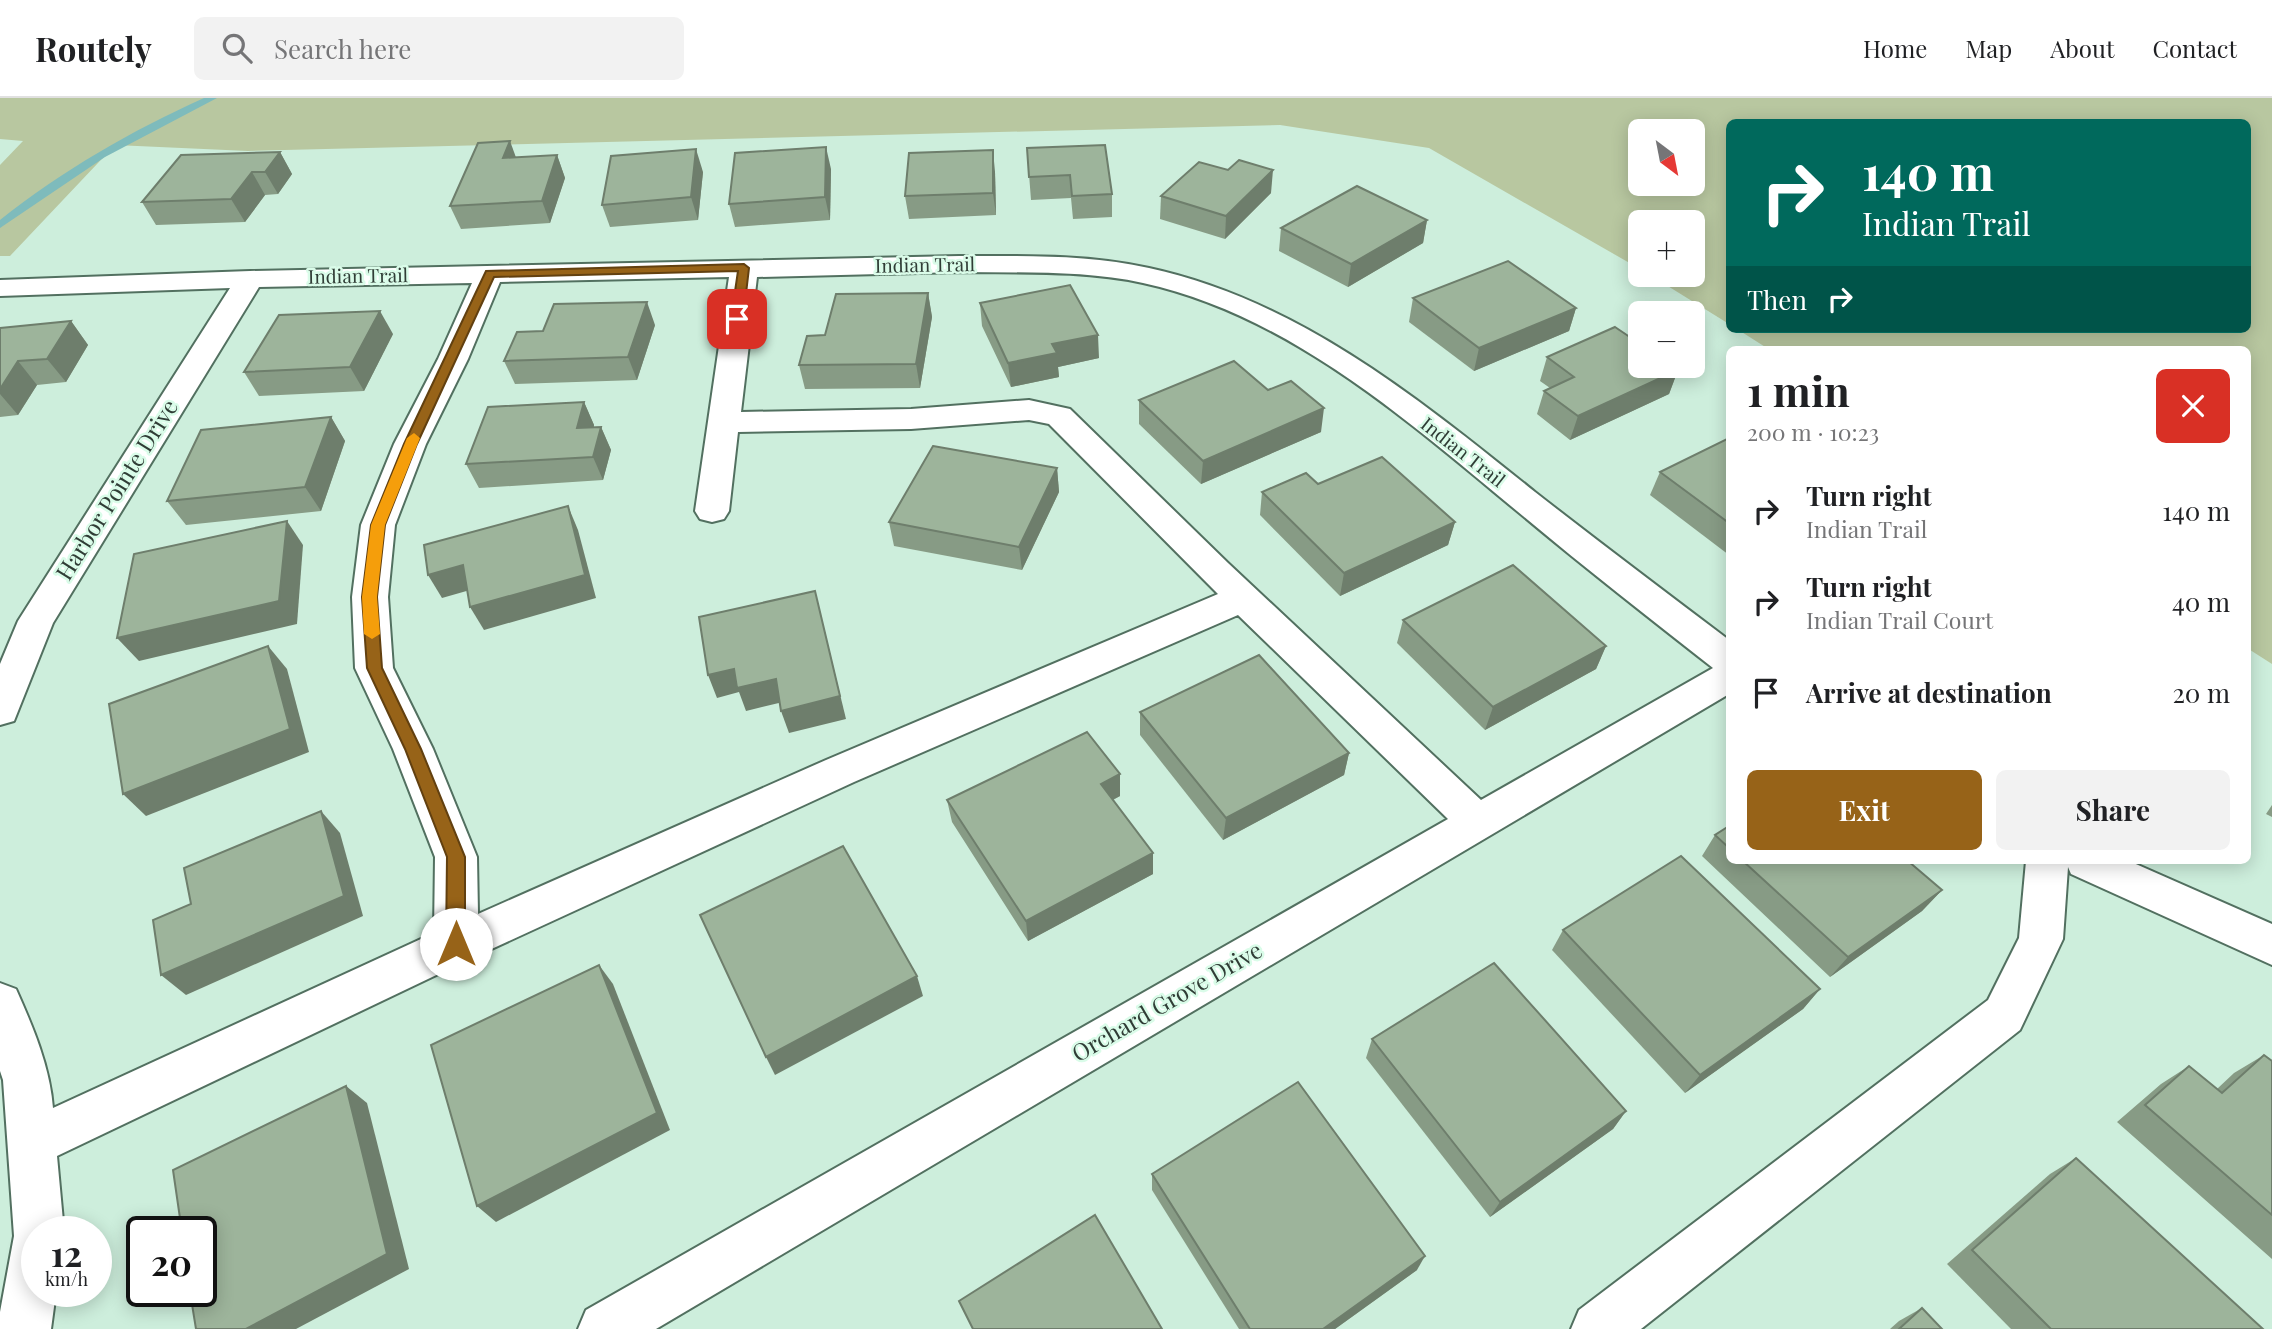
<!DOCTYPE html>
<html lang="en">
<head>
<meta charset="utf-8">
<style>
  :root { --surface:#fff; --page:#f2f2f2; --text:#202124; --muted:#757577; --line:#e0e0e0; --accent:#976318 }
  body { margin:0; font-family:"Playfair Display",serif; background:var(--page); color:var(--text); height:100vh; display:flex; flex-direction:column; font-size:26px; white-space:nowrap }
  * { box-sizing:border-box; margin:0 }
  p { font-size:23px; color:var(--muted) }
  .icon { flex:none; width:38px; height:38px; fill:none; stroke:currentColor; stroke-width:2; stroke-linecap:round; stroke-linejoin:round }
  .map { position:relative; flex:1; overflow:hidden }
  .details { position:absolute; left:1726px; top:248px; width:525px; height:518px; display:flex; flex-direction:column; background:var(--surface); border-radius:10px; box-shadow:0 4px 18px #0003 }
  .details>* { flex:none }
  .hud { position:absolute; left:1726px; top:21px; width:525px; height:214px; border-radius:10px; box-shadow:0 4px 18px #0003; background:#00695c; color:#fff; overflow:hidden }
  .needle { width:46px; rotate:148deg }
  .buttons { position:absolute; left:1628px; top:21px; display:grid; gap:14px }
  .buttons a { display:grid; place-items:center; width:77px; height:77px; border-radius:10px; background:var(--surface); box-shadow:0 4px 18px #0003; font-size:35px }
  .speed { position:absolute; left:21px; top:1118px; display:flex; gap:14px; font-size:35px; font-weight:700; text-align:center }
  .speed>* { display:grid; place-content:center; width:91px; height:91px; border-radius:50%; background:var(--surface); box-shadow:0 4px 18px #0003; line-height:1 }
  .speed small { font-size:18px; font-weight:400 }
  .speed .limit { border:4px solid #111; border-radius:10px; background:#fff; color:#111 }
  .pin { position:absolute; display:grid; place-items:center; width:60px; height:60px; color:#fff; margin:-30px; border-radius:14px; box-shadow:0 4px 10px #0006 }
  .me { position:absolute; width:77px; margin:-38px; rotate:0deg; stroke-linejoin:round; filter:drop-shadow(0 0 5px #0008) }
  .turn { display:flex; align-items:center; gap:24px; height:147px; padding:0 21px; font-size:32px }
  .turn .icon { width:91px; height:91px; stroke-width:2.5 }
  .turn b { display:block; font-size:49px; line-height:60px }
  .then { display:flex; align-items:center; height:66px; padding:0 21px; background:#0003; gap:14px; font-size:26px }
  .round { display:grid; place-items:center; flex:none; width:74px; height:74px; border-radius:10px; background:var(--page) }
  .head { display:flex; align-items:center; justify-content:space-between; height:119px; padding:0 21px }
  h1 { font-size:42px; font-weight:700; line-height:52px }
  .cta { display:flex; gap:14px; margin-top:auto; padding:14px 21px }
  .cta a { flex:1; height:80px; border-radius:10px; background:var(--accent); color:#fff; font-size:28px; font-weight:700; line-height:80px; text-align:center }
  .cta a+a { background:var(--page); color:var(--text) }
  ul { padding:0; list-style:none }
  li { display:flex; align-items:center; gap:21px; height:91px; padding:0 21px }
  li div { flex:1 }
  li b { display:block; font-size:26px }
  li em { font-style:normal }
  header { display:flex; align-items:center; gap:42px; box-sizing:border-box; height:98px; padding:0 35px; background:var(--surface); border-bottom:2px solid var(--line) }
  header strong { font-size:33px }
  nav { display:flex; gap:38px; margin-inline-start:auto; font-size:24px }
  .search { width:490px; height:63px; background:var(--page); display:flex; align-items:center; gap:18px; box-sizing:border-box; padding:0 24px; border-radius:10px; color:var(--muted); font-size:26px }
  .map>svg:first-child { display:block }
  .green { fill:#b8c7a0; fill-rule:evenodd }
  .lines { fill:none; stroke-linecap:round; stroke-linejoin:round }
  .stream { fill:#7ebbbc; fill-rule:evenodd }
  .minor-casing { stroke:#527060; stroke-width:4 }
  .minor { fill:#fff; fill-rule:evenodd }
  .wall { fill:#879b85 }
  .shaded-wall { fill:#6e7e6c }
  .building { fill:#9db49b; stroke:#6e7e6c; stroke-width:2 }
  .route { fill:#976318; stroke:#624010; stroke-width:2 }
  .slow { fill:#f59e0b }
  .labels { text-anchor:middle; stroke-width:5; stroke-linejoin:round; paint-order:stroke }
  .far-street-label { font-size:19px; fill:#303d36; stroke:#dafce9 }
  .street-label { font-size:23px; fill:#303d36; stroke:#dafce9 }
</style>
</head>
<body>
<header>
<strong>Routely</strong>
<div class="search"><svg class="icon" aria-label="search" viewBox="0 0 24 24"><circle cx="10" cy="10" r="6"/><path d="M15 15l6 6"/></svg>Search here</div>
<nav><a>Home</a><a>Map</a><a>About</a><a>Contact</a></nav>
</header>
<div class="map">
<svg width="2272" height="1231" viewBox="0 0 2272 1231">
  <rect width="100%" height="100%" fill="#cdeedc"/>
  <!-- green -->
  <path class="green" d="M0 0H2272V566L2247 550V252H1770L1737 231H2247V24H1729V226L1650 177H1692V124H1640V171L1429 50 1280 27 248 53 115 47 10 158H0V67L23 43 0 41ZM1640 33H1692V86H1640Z"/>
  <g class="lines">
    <!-- stream -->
    <path class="stream" d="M204 0H217L105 59 0 130V122C63 72 131 33 204 0Z"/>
    <defs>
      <g id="minor">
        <path d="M959 158C1022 158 1087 156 1149 170 1298 202 1419 301 1535 394 1599 444 1664 493 1729 542V596L656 1231H578L586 1212 1448 721 1238 517 854 684 472 860 57 1058 64 1134H37V1194H56L51 1231H0V1214L14 1138 3 982 0 973V885L16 891C33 929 50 969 53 1010L434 835 435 759 393 651 355 570 352 499 361 427 394 346 438 261 472 185 259 189 53 525 14 623 0 627V566L18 523 230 190 0 198V182L250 173ZM959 174C1020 175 1083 172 1143 185 1290 217 1410 325 1523 418 1585 470 1649 520 1713 570L1481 702 1228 465 1070 311 1029 302 911 311 741 314 757 179ZM729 179 695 413 700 421 712 424 724 421 729 413 738 334 911 331 1029 322 1049 326 1218 496 826 662 478 816 477 759 433 651 393 570 388 499 395 427 426 346 468 261 500 184Z"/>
        <path d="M2026 763H2129L2272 826V867L2071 776 2068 769 2063 841 2020 932 1641 1231H1571L1579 1212 1988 902 2019 840Z"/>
      </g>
    </defs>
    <!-- minor casing -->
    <use href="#minor" class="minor-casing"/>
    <!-- minor -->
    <use href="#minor" class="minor"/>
  </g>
  <!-- wall -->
  <g class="wall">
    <path d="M1027 50 1112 96V119L1073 121 1071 100 1031 102Z"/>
    <path d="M280 54 292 76 278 96 265 97 245 124 156 127 142 104Z"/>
    <path d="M557 57 565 80 550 125 461 131 450 108 516 60Z"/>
    <path d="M831 71 830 122 735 129 729 106Z"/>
    <path d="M1228 72 1271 95 1225 141 1160 121 1161 98Z"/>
    <path d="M703 74 698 122 610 129 602 107Z"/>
    <path d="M995 74 996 117 909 121 905 98Z"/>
    <path d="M1427 122 1423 145 1348 189 1279 153 1281 130Z"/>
    <path d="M928 195 932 219 920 290 805 291 799 267 825 237Z"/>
    <path d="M1413 200 1576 210 1569 233 1474 273 1409 224Z"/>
    <path d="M980 205 1099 260 1058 269 1059 279 1011 289 982 228Z"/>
    <path d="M71 223 88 247 66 284 37 287 18 317 0 319V230Z"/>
    <path d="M655 227 637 282 515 286 504 263Z"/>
    <path d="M393 236 364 293 259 298 244 274Z"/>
    <path d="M1547 259 1678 272 1669 296 1570 342 1537 316 1544 293 1550 290 1540 283Z"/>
    <path d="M1268 292 1321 334 1201 386 1139 326V302Z"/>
    <path d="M584 304 594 327V329H601L611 352 603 382 479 390 466 366Z"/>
    <path d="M331 319 345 343 321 413 186 427 167 403Z"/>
    <path d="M1729 340V457L1650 397 1660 374Z"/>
    <path d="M1057 370 1059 394 1022 472 894 448 889 424Z"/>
    <path d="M1318 386 1455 424 1448 447 1340 498 1260 417 1262 394Z"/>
    <path d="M1403 522 1606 548 1596 571 1485 632 1397 545Z"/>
    <path d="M1140 614 1349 655 1344 677 1223 742 1140 637Z"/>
    <path d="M1120 676V698L1113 702 1153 776 1028 843 952 724 947 702Z"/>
    <path d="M2272 707V719L2266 716Z"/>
    <path d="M1729 728V763H1908L1942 792 1922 813 1830 879 1702 758 1715 737Z"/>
    <path d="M1563 832 1820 891 1803 911 1685 995 1552 852Z"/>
    <path d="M1372 941 1626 1013 1613 1031 1490 1119 1366 960Z"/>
    <path d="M2264 957 2272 963V1161L2117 1024 2161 986 2189 968 2217 991 2234 975Z"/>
    <path d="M2076 1060 2263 1231H2011L1947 1166 2050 1076Z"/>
    <path d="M1152 1076 1417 1172 1335 1231H1239L1152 1092Z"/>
    <path d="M1922 1210 1942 1231H1890L1899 1223Z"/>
  </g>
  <!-- shaded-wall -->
  <g class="shaded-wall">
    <path d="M510 43 518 65 503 60Z"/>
    <path d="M826 49 831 71 830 122 825 99Z"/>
    <path d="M696 51 703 74 698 122 691 99Z"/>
    <path d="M993 52 995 74 996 117 993 95Z"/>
    <path d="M280 54 292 76 278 96 265 74Z"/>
    <path d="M557 57 565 80 550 125 542 103Z"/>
    <path d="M1273 72 1271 95 1225 141 1226 118Z"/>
    <path d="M252 74 265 97 245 124 231 101Z"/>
    <path d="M1427 122 1423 145 1348 189 1351 166Z"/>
    <path d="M928 195 932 219 920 290 916 266Z"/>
    <path d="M647 204 655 227 637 282 628 259Z"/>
    <path d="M1576 210 1569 233 1474 273 1479 250Z"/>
    <path d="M380 213 393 236 364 293 350 269Z"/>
    <path d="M71 223 88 247 66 284 47 261Z"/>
    <path d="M1098 237 1099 260 1058 269 1059 279 1011 289 1008 265 1052 246Z"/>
    <path d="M18 263 37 287 18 317 0 296V291Z"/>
    <path d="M1678 272 1669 296 1570 342 1578 318Z"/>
    <path d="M584 304 594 327 587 354 577 330Z"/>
    <path d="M1324 310 1321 334 1201 386 1203 363Z"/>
    <path d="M331 319 345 343 321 413 305 389Z"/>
    <path d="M601 329 611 352 603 382 593 359Z"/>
    <path d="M1057 370 1059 394 1022 472 1019 449Z"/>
    <path d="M568 408 578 432 596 500 484 532 470 509Z"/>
    <path d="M287 423 303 447 297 526 139 563 117 540Z"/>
    <path d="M1455 424 1448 447 1340 498 1344 475Z"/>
    <path d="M463 467 477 490 442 500 428 477Z"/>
    <path d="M815 493 846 621 789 635 781 613Z"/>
    <path d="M268 548 287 571 309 654 146 718 123 696Z"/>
    <path d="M1606 548 1596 571 1485 632 1493 609Z"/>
    <path d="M734 571 776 581 783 604 746 613 739 594 717 600 708 577Z"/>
    <path d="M1349 655 1344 677 1223 742 1226 720Z"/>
    <path d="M1120 676V698L1102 707 1101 686Z"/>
    <path d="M321 713 340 735 363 818 186 897 161 877Z"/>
    <path d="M1153 755V776L1028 843 1026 823Z"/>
    <path d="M1942 792 1922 813 1830 879 1848 859Z"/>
    <path d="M599 867 613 886 670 1032 496 1124 477 1108Z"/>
    <path d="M917 878 923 898 775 977 766 959Z"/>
    <path d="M1820 891 1803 911 1685 995 1700 977Z"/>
    <path d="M346 988 367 1005 409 1171 296 1231H246Z"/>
    <path d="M1626 1013 1613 1031 1490 1119 1500 1104Z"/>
    <path d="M1425 1158 1417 1172 1335 1231H1323Z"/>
  </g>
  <!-- building -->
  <g class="building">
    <path d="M510 43 503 60 557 57 542 103 450 108 478 45Z"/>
    <path d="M1105 47 1112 96 1072 98 1070 77 1029 79 1027 50Z"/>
    <path d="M826 49 825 99 729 106 735 55Z"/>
    <path d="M696 51 691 99 602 107 611 58Z"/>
    <path d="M993 52V95L905 98 909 55Z"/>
    <path d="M280 54 265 74H252L231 101 142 104 181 57Z"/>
    <path d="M1239 62 1273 72 1226 118 1161 98 1199 64 1228 72Z"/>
    <path d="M1357 88 1427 122 1351 166 1281 130Z"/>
    <path d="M1508 163 1576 210 1479 250 1413 200Z"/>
    <path d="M1070 187 1098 237 1052 246 1057 255 1008 265 980 205Z"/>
    <path d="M928 195 916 266 799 267 807 238 825 237 836 196Z"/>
    <path d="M647 204 628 259 504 263 517 234 543 233 554 206Z"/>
    <path d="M380 213 350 269 244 274 279 217Z"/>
    <path d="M71 223 47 261 18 263 0 291V230Z"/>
    <path d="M1615 229 1640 246V268H1671L1678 272 1578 318 1544 293 1574 279 1547 259Z"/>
    <path d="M1234 263 1268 292 1291 283 1324 310 1203 363 1139 302Z"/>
    <path d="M584 304 577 330 601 329 593 359 466 366 488 309Z"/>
    <path d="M331 319 305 389 167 403 201 332Z"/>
    <path d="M1729 340V425L1660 374Z"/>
    <path d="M933 348 1057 370 1019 449 889 424Z"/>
    <path d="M1382 359 1455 424 1344 475 1262 394 1306 375 1318 386Z"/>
    <path d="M568 408 585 477 470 509 463 467 428 477 424 447Z"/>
    <path d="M287 423 279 503 117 540 134 456Z"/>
    <path d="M1513 467 1606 548 1493 609 1403 522Z"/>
    <path d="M815 493 840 598 781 613 776 581 737 590 734 571 708 577 699 519Z"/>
    <path d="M268 548 290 631 123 696 109 606Z"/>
    <path d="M1259 557 1349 655 1226 720 1140 614Z"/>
    <path d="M1087 634 1120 676 1101 686 1153 755 1026 823 947 702Z"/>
    <path d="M321 713 344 798 161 877 153 822 191 806 184 770Z"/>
    <path d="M1729 728V750L1715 737Z"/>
    <path d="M843 748 917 878 766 959 700 817Z"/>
    <path d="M1681 758 1820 891 1700 977 1563 832Z"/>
    <path d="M1743 763H1908L1942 792 1848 859Z"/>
    <path d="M1494 865 1626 1013 1500 1104 1372 941Z"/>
    <path d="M599 867 657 1015 477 1108 431 947Z"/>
    <path d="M2264 957 2272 963V1117L2145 1007 2189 968 2222 995Z"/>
    <path d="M1298 984 1425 1158 1323 1231H1250L1152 1076Z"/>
    <path d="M346 988 387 1156 246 1231H196L190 1194H201V1134H182L173 1072Z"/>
    <path d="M2076 1060 2263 1231H2051L1972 1152Z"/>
    <path d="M1095 1117 1162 1231H973L959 1203Z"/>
    <path d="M1922 1210 1942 1231H1899Z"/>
  </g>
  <!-- route -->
  <path class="route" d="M744 166 749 170 743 221 737 224 731 221 738 173 494 179 417 346 385 427 377 499 382 570 421 651 465 759V846L462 852 456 854 449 852 446 846 447 759 405 651 367 570 362 499 371 427 404 346 486 173Z"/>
  <!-- slow -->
  <path class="slow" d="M414 335 420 340 385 427 377 499 380 536 372 541 364 536 362 499 371 427 407 340Z"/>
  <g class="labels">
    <!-- far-street labels -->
    <g class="far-street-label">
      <text transform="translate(925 167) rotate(-1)" y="7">Indian Trail</text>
      <text transform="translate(358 178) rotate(-1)" y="7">Indian Trail</text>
      <text transform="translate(1463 354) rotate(38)" y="7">Indian Trail</text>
    </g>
    <!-- street labels -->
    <g class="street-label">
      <text transform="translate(117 392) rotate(-58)" y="8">Harbor Pointe Drive</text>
      <text transform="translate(1167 904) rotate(-30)" y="8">Orchard Grove Drive</text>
    </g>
  </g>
</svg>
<div class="buttons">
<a><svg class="needle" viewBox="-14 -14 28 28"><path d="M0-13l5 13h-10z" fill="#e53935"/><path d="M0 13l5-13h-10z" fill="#757577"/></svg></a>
<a>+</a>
<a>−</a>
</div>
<div class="speed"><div>12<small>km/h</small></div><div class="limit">20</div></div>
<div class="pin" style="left:737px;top:221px;background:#d93025"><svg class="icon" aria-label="arrive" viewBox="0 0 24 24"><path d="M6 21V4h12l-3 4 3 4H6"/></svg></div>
<svg class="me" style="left:456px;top:846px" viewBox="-20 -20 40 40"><circle r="19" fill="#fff"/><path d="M0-13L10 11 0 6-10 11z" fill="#976318"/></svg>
<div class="hud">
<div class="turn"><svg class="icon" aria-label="right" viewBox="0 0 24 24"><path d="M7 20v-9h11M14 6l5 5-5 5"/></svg><div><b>140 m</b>Indian Trail</div></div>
<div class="then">Then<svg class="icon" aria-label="right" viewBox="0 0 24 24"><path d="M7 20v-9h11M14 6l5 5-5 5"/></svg></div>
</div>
<section class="details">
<div class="head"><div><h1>1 min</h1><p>200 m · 10:23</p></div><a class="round" style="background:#d93025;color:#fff"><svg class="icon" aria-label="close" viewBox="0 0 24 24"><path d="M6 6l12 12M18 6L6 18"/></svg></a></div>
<ul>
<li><svg class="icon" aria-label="right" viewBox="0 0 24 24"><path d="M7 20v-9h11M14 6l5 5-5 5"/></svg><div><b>Turn right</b><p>Indian Trail</p></div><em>140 m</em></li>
<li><svg class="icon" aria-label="right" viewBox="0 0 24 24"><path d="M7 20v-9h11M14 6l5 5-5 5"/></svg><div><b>Turn right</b><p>Indian Trail Court</p></div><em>40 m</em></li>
<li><svg class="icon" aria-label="arrive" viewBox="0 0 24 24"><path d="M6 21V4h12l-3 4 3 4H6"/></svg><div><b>Arrive at destination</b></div><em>20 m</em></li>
</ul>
<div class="cta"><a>Exit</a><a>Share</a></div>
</section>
</div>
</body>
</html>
